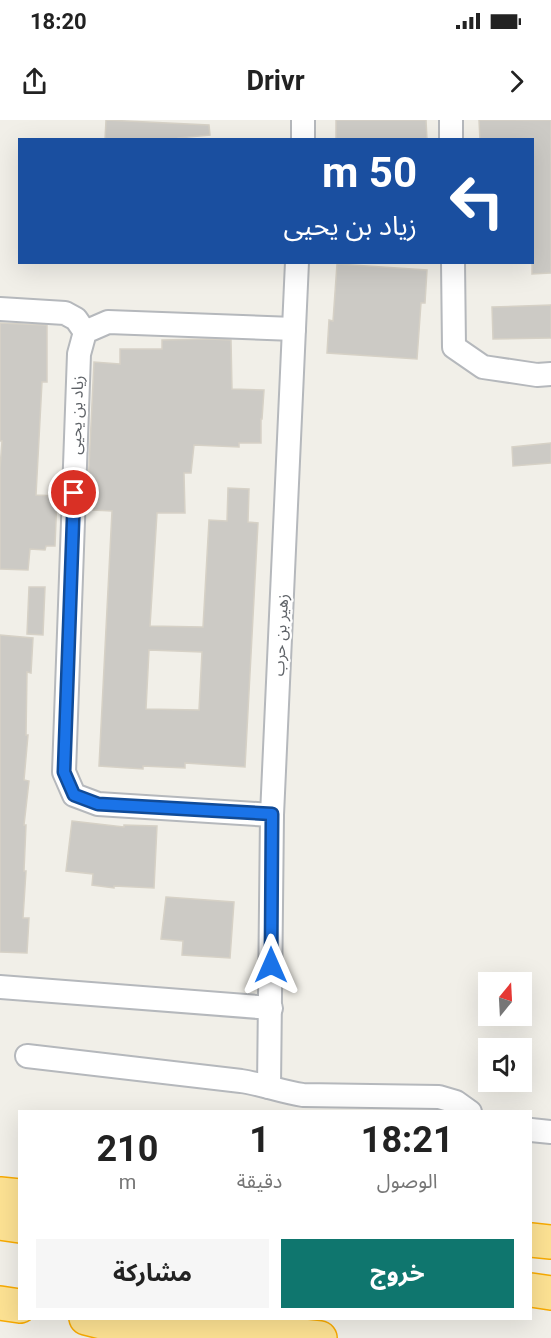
<!DOCTYPE html>
<html lang="ar">
<head>
<meta charset="utf-8">
<style>
  :root { --surface:#fff; --page:#f6f6f6; --text:#222; --muted:#767676; --accent:#0f766e }
  body { margin:0; font-family:Roboto,"Noto Sans Arabic",sans-serif; background:var(--page); color:var(--text); direction:rtl; height:100vh; display:flex; flex-direction:column; font-size:22px; white-space:nowrap }
  * { box-sizing:border-box; margin:0 }
  p { font-size:20px; color:var(--muted) }
  .icon { flex:none; width:33px; height:33px; fill:none; stroke:currentColor; stroke-width:2; stroke-linecap:round; stroke-linejoin:round }
  .map { position:relative; flex:1; overflow:hidden; direction:ltr }
  .panel { position:absolute; left:18px; top:990px; width:514px; height:210px; display:flex; flex-direction:column; background:var(--surface); border-radius:0px; box-shadow:0 6px 24px #0002; direction:rtl }
  .panel>* { flex:none }
  .banner { position:absolute; left:18px; top:18px; width:516px; height:126px; border-radius:0px; box-shadow:0 6px 24px #0002; direction:rtl; background:#1a4fa0; color:#fff; overflow:hidden }
  .needle { width:39px; rotate:18deg }
  .controls { position:absolute; left:478px; top:852px; display:grid; gap:12px }
  .controls a { display:grid; place-items:center; width:54px; height:54px; border-radius:0px; background:var(--surface); box-shadow:0 6px 24px #0002; font-size:30px }
  .pin { position:absolute; display:grid; place-items:center; width:51px; height:51px; color:#fff; margin:-26px; border:3px solid #fff; border-radius:50%; box-shadow:0 2px 6px #0007 }
  .me { position:absolute; width:66px; margin:-33px; rotate:0deg; stroke-linejoin:round; filter:drop-shadow(0 0 4px #0008) }
  .turn { display:flex; align-items:center; gap:21px; height:126px; padding:0 18px; font-size:27px }
  .turn .icon { width:78px; height:78px; stroke-width:2.5 }
  .turn b { display:block; font-size:42px; line-height:51px }
  .eta { display:flex; justify-content:space-evenly; align-items:center; height:102px; text-align:center }
  .eta b { font-size:36px; font-weight:700; line-height:42px }
  .action { display:flex; gap:12px; margin-top:auto; padding:12px 18px }
  .action a { flex:1; height:69px; border-radius:0px; background:var(--accent); color:#fff; font-size:24px; font-weight:700; line-height:69px; text-align:center }
  .action a+a { background:var(--page); color:var(--text) }
  .status { display:flex; justify-content:space-between; align-items:center; height:42px; padding:0 30px; background:var(--surface); direction:ltr }
  .status svg { height:16px; fill:currentColor }
  header { display:flex; justify-content:space-between; align-items:center; height:78px; padding:0 18px; background:var(--surface); font-size:27px; font-weight:700 }
  .map>svg:first-child { display:block }
  .building { fill:#cccac5; stroke:#d6d1c6; stroke-width:1.5; fill-rule:evenodd }
  .lines { fill:none; stroke-linecap:round; stroke-linejoin:round }
  .minor-casing { stroke:#b5b8bc; stroke-width:26 }
  .highway-casing { stroke:#f9ab00; stroke-width:36 }
  .minor { stroke:#fff; stroke-width:22 }
  .highway { stroke:#fde293; stroke-width:33 }
  .route-casing { stroke:#114b97; stroke-width:15 }
  .route { stroke:#1a73e8; stroke-width:10 }
  .labels { text-anchor:middle; stroke-width:4.5; stroke-linejoin:round; paint-order:stroke }
  .street-label { font-size:16px; fill:#5f6368; stroke:#fff }
</style>
</head>
<body>
<div class="status"><b>18:20</b><svg viewBox="0 0 49 12"><path d="M0 12V9h3v3zM5 12V6h3v6zM10 12V3h3v9zM15 12V0h3v12zM26 1h20v11H26zM47 4h2v5h-2z"/></svg></div>
<header><svg class="icon" aria-label="forward" viewBox="0 0 24 24"><path d="M9 5l7 7-7 7"/></svg>Drivr<svg class="icon" aria-label="share" viewBox="0 0 24 24"><path d="M12 15V3M7 8l5-5 5 5M5 13v7h14v-7"/></svg></header>
<div class="map">
<svg width="551" height="1218" viewBox="0 0 551 1218">
  <rect width="100%" height="100%" fill="#f1efe8"/>
  <!-- building -->
  <g class="building">
    <path d="M106 0 209 5 210 15 178 18V20H105Z"/>
    <path d="M336 0H426L427 20H336Z"/>
    <path d="M479 0H551V153L532 154V20H480Z"/>
    <path d="M337 144 427 150 425 183H421L417 239 327 233 329 200 333 201Z"/>
    <path d="M551 185V218L493 219 492 187Z"/>
    <path d="M0 203 47 205V262H42L36 375 57 376 55 426H46L45 430 30 429 28 450 0 449V348L2 321H0Z"/>
    <path d="M209 219 231 220 232 269 264 270 262 299H261V323H239V327L194 325 191 353H184L185 393H157L150 506 203 507 209 400 227 401 228 368 249 369 248 402 258 403 245 647 185 643V648L143 646V649L99 646 112 391 93 390 95 368 88 367 94 242 120 244V229H162V220ZM149 530 202 532 199 590 146 589Z"/>
    <path d="M551 323V343L513 346 512 327Z"/>
    <path d="M29 467H45L43 515 27 514Z"/>
    <path d="M0 515 33 518 31 553 27 552 26 615H28L24 660 29 661 24 705H26L24 751H26L23 798H29L27 833 0 832Z"/>
    <path d="M72 701 124 707V705L157 706 154 768 114 766V768L92 765 93 754 66 751Z"/>
    <path d="M166 777 234 782 230 838 182 835 183 821 161 819Z"/>
  </g>
  <g class="lines">
    <defs>
      <g id="minor">
        <path d="M451 0V20"/>
        <path d="M303 20V0"/>
        <path d="M453 142 454 227 483 247 537 255 551 254"/>
        <path d="M0 189 65 193 76 199 85 212"/>
        <path d="M272 695 98 684 74 675 64 652 79 234 85 212 108 202 294 209"/>
        <path d="M0 867 271 888"/>
        <path d="M27 936 241 961C262 964 282 972 303 975L439 977 456 982 470 992"/>
        <path d="M269 967 272 695 297 142"/>
        <path d="M531 1010 551 1012"/>
      </g>
      <g id="highway">
        <path d="M0 1074 20 1076"/>
        <path d="M0 1103 20 1106"/>
        <path d="M531 1120 551 1122"/>
        <path d="M531 1170 551 1173"/>
        <path d="M0 1183 20 1186"/>
        <path d="M86 1198 157 1216"/>
        <path d="M136 1198 320 1218"/>
      </g>
    </defs>
    <!-- minor casing -->
    <use href="#minor" class="minor-casing"/>
    <!-- highway casing -->
    <use href="#highway" class="highway-casing"/>
    <!-- minor -->
    <use href="#minor" class="minor"/>
    <!-- highway -->
    <use href="#highway" class="highway"/>
  </g>
  <g class="lines">
    <defs>
      <path id="route" d="M74 373 64 652 74 675 98 684 272 694 271 845"/>
    </defs>
    <!-- route casing -->
    <use href="#route" class="route-casing"/>
    <!-- route -->
    <use href="#route" class="route"/>
  </g>
  <g class="labels">
    <!-- street labels -->
    <g class="street-label">
      <text transform="translate(76 295) rotate(-88)" y="6">زياد بن يحيى</text>
      <text transform="translate(280 515) rotate(-87)" y="6">زهير بن حرب</text>
    </g>
  </g>
</svg>
<div class="controls">
<a><svg class="needle" viewBox="-14 -14 28 28"><path d="M0-13l5 13h-10z" fill="#e53935"/><path d="M0 13l5-13h-10z" fill="#767676"/></svg></a>
<a><svg class="icon" aria-label="sound" viewBox="0 0 24 24"><path d="M4 9h4l5-4v14l-5-4H4zM17 9q2 3 0 6"/></svg></a>
</div>
<div class="pin" style="left:74px;top:373px;background:#d93025"><svg class="icon" aria-label="arrive" viewBox="0 0 24 24"><path d="M6 21V4h12l-3 4 3 4H6"/></svg></div>
<svg class="me" style="left:271px;top:845px" viewBox="-20 -20 40 40"><path d="M0-17L14 15 0 8-14 15z" fill="#1a73e8" stroke="#fff" stroke-width="4"/></svg>
<div class="banner">
<div class="turn"><svg class="icon" aria-label="left" viewBox="0 0 24 24"><path d="M17 20v-9H6M10 6l-5 5 5 5"/></svg><div><b>50 m</b>زياد بن يحيى</div></div>
</div>
<section class="panel">
<div class="eta">
<div><b>18:21</b><p>الوصول</p></div>
<div><b>1</b><p>دقيقة</p></div>
<div><b>210</b><p>m</p></div>
</div>
<div class="action"><a>خروج</a><a>مشاركة</a></div>
</section>
</div>
</body>
</html>
